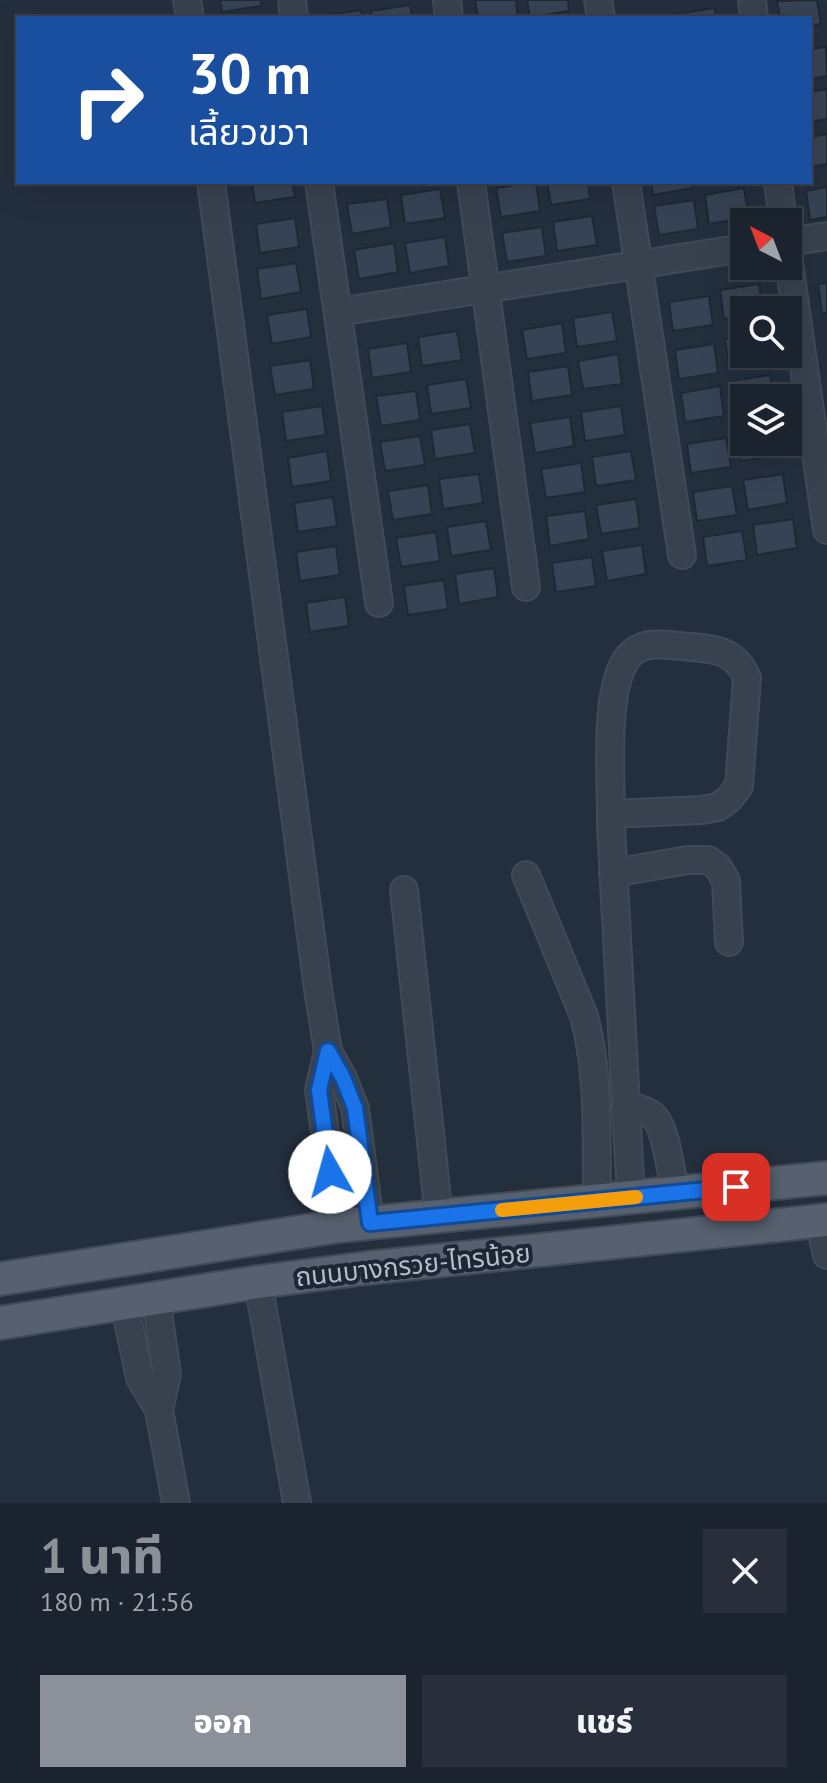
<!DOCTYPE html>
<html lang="th">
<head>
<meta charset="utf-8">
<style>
  :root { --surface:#1b232e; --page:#282f3a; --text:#f1f3f6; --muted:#a0a4aa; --line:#39404a; --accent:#8c9099 }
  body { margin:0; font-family:"PT Sans","Noto Sans Thai",sans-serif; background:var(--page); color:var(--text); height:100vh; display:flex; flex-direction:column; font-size:30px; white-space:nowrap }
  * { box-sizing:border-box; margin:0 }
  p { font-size:26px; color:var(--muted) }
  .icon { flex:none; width:44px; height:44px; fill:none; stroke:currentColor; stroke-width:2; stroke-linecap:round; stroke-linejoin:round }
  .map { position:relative; height:1503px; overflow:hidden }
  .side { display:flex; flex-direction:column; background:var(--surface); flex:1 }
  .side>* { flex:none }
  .banner { position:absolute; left:16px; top:16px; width:796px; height:168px; border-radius:0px; box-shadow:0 8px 32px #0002,0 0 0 2px var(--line); background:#1a4fa0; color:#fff; overflow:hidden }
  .needle { width:52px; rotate:318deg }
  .controls { position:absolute; left:730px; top:208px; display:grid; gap:16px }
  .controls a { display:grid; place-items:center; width:72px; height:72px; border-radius:0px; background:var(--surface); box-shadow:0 8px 32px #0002,0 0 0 2px var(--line); font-size:40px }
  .pin { position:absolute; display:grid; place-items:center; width:68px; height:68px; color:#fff; margin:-34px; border-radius:16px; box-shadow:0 4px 12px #0006 }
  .me { position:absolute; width:88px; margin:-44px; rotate:353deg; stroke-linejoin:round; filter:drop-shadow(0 0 6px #0008) }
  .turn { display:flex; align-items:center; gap:28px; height:168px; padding:0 40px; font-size:36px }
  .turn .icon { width:104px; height:104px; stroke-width:2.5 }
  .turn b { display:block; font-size:56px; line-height:68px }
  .round { display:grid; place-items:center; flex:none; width:84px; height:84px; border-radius:0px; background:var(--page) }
  .summary { display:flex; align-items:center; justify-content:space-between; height:136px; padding:0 40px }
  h1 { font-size:48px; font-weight:800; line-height:60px; color:var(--accent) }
  .button { display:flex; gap:16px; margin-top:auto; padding:16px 40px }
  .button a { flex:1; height:92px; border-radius:0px; background:var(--accent); color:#fff; font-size:32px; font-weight:800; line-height:92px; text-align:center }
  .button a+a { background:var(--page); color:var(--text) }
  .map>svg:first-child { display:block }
  .building { fill:#364354; stroke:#1f2835; stroke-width:2 }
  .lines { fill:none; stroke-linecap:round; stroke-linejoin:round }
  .minor-casing { stroke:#414a57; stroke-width:30 }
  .major-casing { stroke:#414a57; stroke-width:36 }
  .minor { stroke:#38414e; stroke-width:26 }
  .major { stroke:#56606e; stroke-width:32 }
  .route-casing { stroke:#114b97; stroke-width:20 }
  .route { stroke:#1a73e8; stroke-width:14 }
  .slow { stroke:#f59e0b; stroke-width:14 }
  .labels { text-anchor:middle; stroke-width:8; stroke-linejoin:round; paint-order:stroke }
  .street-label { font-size:26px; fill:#b4bcc9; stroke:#1d2633 }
</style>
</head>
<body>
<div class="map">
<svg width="827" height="1503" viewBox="0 0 827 1503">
  <rect width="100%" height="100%" fill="#242f3e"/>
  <!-- building -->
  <g class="building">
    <path d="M220 0H261V6L222 12Z"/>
    <path d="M475 0H516L518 18H478Z"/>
    <path d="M527 0H568L569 11 530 17Z"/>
    <path d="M817 0 821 24 810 25V18H780L777 1Z"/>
    <path d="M410 5 412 18H372L371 11Z"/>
    <path d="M715 8 716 18H676V14Z"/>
    <path d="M361 10 363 18H322V16Z"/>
    <path d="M826 47 827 76 810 79V49Z"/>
    <path d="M827 89V119L810 122V92Z"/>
    <path d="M827 134V164L810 167V137Z"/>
    <path d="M252 182H292L295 197 255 203Z"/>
    <path d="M536 182 540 211 501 217 496 188Z"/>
    <path d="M547 182H588L590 199 551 205Z"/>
    <path d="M651 182H691L692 188 653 195Z"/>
    <path d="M827 187V217L810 220 806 191Z"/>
    <path d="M744 188 749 217 709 224 705 195Z"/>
    <path d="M440 189 445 218 405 224 401 195Z"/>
    <path d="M387 199 391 227 352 234 347 204Z"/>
    <path d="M694 200 698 229 659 235 654 206Z"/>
    <path d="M592 216 597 245 557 251 553 222Z"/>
    <path d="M295 218 299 247 260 253 256 224Z"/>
    <path d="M542 227 546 256 507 262 502 233Z"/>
    <path d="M445 237 449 266 410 273 405 243Z"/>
    <path d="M394 243 398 272 359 279 354 250Z"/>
    <path d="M296 263 301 292 261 299 257 269Z"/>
    <path d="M827 283V313H822L818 284Z"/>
    <path d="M759 284 763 310H744V316L724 319 720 290Z"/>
    <path d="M709 296 713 325 673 331 669 302Z"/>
    <path d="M307 309 311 337 272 344 267 315Z"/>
    <path d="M612 312 617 341 577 347 573 318Z"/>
    <path d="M562 323 566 353 527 359 522 330Z"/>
    <path d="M457 331 462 360 422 366 418 337Z"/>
    <path d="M744 336V354H768L769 362 729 368 725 339Z"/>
    <path d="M407 343 411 372 372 378 368 349Z"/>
    <path d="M714 344 718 373 679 379 675 350Z"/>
    <path d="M618 354 622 384 583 389 578 361Z"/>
    <path d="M310 360 314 389 275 395 270 366Z"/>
    <path d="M568 366 572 395 532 401 528 372Z"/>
    <path d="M770 375 774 398H744V409L736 410 731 381Z"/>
    <path d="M466 379 471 408 431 414 427 385Z"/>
    <path d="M720 386 724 416 685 422 681 393Z"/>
    <path d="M416 391 420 420 381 426 376 396Z"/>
    <path d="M322 406 326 435 286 441 282 412Z"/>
    <path d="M621 406 625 435 585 441 581 412Z"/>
    <path d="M570 417 574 446 535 453 530 423Z"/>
    <path d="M470 424 475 453 435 459 431 430Z"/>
    <path d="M744 431V442H779L781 455 741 461 737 432Z"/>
    <path d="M420 436 425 465 385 471 380 442Z"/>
    <path d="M726 438 731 467 691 473 687 444Z"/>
    <path d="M327 451 331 481 292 487 288 458Z"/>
    <path d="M631 451 636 480 596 486 592 457Z"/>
    <path d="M581 463 585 492 546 498 541 469Z"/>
    <path d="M479 474 483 503 443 509 439 479Z"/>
    <path d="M783 474 787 503 748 510 743 480Z"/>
    <path d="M428 485 432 514 393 520 388 491Z"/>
    <path d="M732 486 737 515 697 521 693 492Z"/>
    <path d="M333 497 337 526 298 532 294 503Z"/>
    <path d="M636 499 640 528 601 534 596 505Z"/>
    <path d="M585 511 589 539 550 546 546 516Z"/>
    <path d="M793 519 797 548 757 555 753 525Z"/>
    <path d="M486 521 491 550 451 556 447 527Z"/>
    <path d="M742 531 747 560 707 566 703 537Z"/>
    <path d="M436 532 440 561 401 567 396 538Z"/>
    <path d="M642 545 646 574 607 581 602 551Z"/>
    <path d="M336 546 340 575 300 581 296 552Z"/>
    <path d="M592 557 596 586 556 592 552 563Z"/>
    <path d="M494 568 498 597 459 604 455 574Z"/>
    <path d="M444 580 448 609 408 615 404 586Z"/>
    <path d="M345 597 349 626 310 632 306 603Z"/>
  </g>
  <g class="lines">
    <defs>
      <g id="minor">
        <path d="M187 0 190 18"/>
        <path d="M292 0 294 18"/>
        <path d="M447 0 449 18"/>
        <path d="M598 0 601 18"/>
        <path d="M752 0 754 18"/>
        <path d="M211 182 318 989 328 1051 343 1078 355 1108 370 1223"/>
        <path d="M319 182 379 603"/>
        <path d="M471 182 526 587"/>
        <path d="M626 182 682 555"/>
        <path d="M778 182 783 222"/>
        <path d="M788 242 827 236"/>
        <path d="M788 255 827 530"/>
        <path d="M338 312 744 248"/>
        <path d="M611 814 702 810 718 807 729 799 739 786 747 678C736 652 718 649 692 647 673 646 648 639 632 653 603 678 611 776 611 814V826L631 1198"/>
        <path d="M613 873 688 860H708L718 867 726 881 729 942"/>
        <path d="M526 875 584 1016C600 1076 596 1139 597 1201"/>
        <path d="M404 890 439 1217"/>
        <path d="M328 1051 319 1090 338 1226"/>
        <path d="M626 1105C636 1108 648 1110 655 1118 666 1130 672 1176 675 1193"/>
        <path d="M819 1221 827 1255"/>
        <path d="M258 1282 297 1503"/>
        <path d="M156 1298 167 1374 159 1410"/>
        <path d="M124 1302 140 1378 159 1410 176 1503"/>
      </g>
      <g id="major">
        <path d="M0 1279 338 1226 827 1178"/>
        <path d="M0 1323 258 1282 367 1268 827 1220"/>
      </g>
    </defs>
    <!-- minor casing -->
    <use href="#minor" class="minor-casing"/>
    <!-- major casing -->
    <use href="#major" class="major-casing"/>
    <!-- minor -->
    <use href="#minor" class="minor"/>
    <!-- major -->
    <use href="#major" class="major"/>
  </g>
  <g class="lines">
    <defs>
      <path id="route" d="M330 1172 319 1090 328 1051 343 1078 355 1108 370 1223 736 1187"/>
    </defs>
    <!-- route casing -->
    <use href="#route" class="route-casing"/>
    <!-- route -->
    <use href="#route" class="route"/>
    <!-- slow -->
    <path class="slow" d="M502 1210 636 1197"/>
  </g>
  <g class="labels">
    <!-- street labels -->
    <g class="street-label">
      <text transform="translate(413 1265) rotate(-6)" y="9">ถนนบางกรวย-ไทรน้อย</text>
    </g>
  </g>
</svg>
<div class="controls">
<a><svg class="needle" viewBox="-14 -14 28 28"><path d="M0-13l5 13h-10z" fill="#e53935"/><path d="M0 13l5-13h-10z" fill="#a0a4aa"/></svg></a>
<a><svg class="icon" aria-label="search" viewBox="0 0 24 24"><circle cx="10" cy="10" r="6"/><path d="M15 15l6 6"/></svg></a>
<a><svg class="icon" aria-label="layers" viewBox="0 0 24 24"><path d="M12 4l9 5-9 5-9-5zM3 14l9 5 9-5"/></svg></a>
</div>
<div class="pin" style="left:736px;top:1187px;background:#d93025"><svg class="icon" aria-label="arrive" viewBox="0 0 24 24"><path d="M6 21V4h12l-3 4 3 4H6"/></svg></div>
<svg class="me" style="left:330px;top:1172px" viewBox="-20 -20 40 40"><circle r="19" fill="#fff"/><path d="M0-13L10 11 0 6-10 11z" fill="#1a73e8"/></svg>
<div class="banner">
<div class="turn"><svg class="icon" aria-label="right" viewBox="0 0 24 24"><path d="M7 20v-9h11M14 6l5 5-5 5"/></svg><div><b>30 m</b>เลี้ยวขวา</div></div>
</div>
</div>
<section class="side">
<div class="summary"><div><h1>1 นาที</h1><p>180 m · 21:56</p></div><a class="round"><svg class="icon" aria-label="close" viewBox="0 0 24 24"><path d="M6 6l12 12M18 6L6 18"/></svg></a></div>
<div class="button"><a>ออก</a><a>แชร์</a></div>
</section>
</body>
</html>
